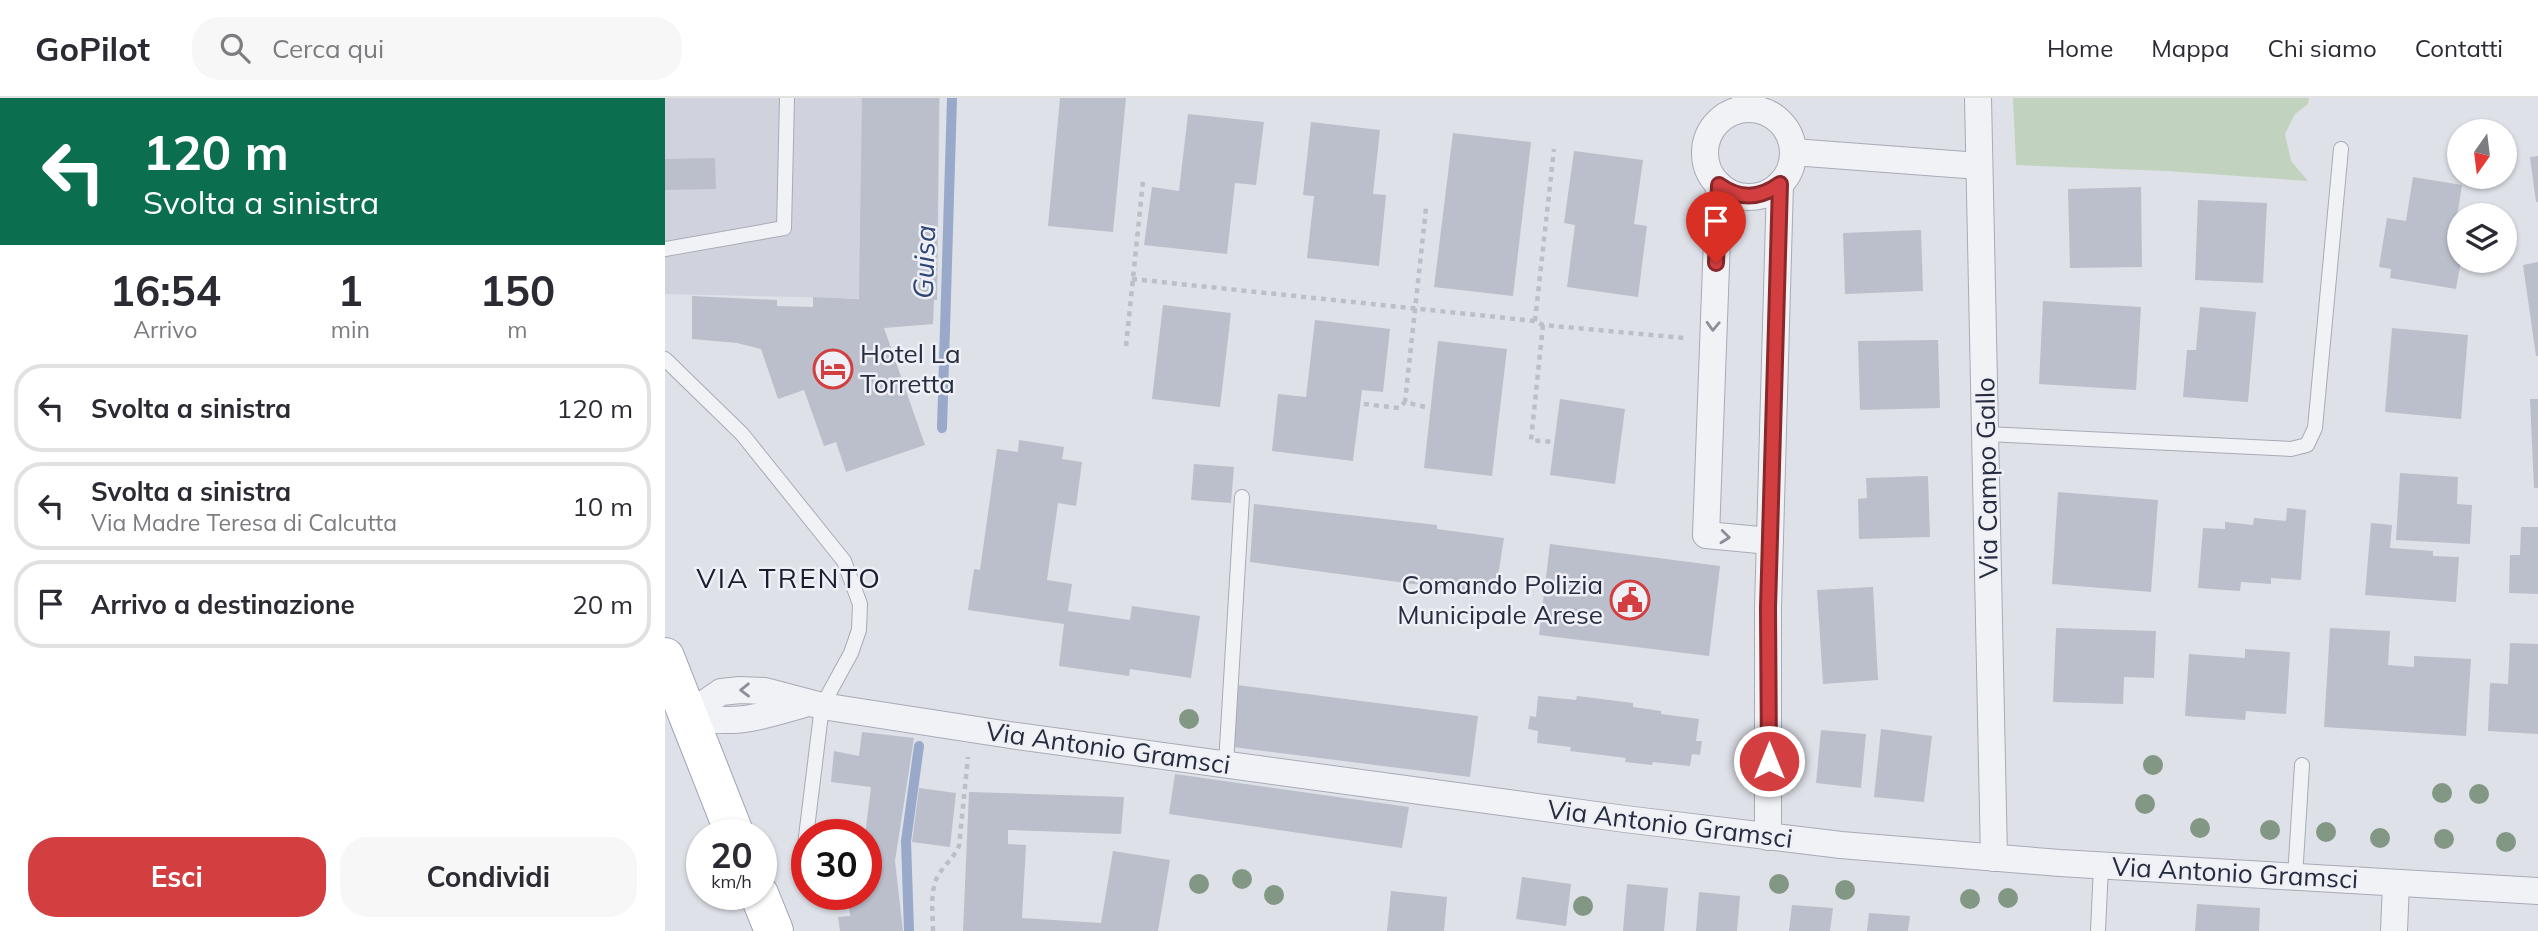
<!DOCTYPE html>
<html lang="it">
<head>
<meta charset="utf-8">
<style>
  :root { --surface:#fff; --page:#f7f7f7; --text:#2b2b33; --muted:#7c7c81; --line:#e1e1e2; --accent:#d33e40 }
  body { margin:0; font-family:Mulish,sans-serif; background:var(--page); color:var(--text); height:100vh; display:flex; flex-direction:column; font-size:26px; white-space:nowrap }
  * { box-sizing:border-box; margin:0 }
  p { font-size:23px; color:var(--muted) }
  .icon { flex:none; width:38px; height:38px; fill:none; stroke:currentColor; stroke-width:2; stroke-linecap:round; stroke-linejoin:round }
  .map { position:relative; flex:1; overflow:hidden }
  .drawer { display:flex; flex-direction:column; background:var(--surface); width:665px }
  .drawer>* { flex:none }
  .top-card { background:#0b6e4f; color:#fff; overflow:hidden }
  .needle { width:46px; rotate:194deg }
  .tools { position:absolute; left:1782px; top:21px; display:grid; gap:14px }
  .tools a { display:grid; place-items:center; width:70px; height:70px; border-radius:50%; background:var(--surface); box-shadow:0 2px 5px #0004; font-size:35px }
  .speed { position:absolute; left:21px; top:721px; display:flex; gap:14px; font-size:35px; font-weight:700; text-align:center }
  .speed>* { display:grid; place-content:center; width:91px; height:91px; border-radius:50%; background:var(--surface); box-shadow:0 2px 5px #0004; line-height:1 }
  .speed small { font-size:18px; font-weight:400 }
  .speed .limit { border:10px solid #d22; background:#fff; color:#111 }
  .pin { position:absolute; display:grid; place-items:center; width:60px; height:60px; color:#fff; margin:-72px -30px; border-radius:50% 50% 50% 0; rotate:-45deg; box-shadow:0 0 7px #0007 }
  .pin .icon { rotate:45deg }
  .me { position:absolute; width:77px; margin:-38px; rotate:0deg; stroke-linejoin:round; filter:drop-shadow(0 0 5px #0008) }
  .turn { display:flex; align-items:center; gap:24px; height:147px; padding:0 28px; font-size:32px }
  .turn .icon { width:91px; height:91px; stroke-width:2.5 }
  .turn b { display:block; font-size:49px; line-height:60px }
  .eta { display:flex; justify-content:space-evenly; align-items:center; height:119px; text-align:center }
  .eta b { font-size:42px; font-weight:700; line-height:49px }
  .button { display:flex; gap:14px; margin-top:auto; padding:14px 28px }
  .button a { flex:1; height:80px; border-radius:28px; background:var(--accent); color:#fff; font-size:28px; font-weight:700; line-height:80px; text-align:center }
  .button a+a { background:var(--page); color:var(--text) }
  ul { padding:0; list-style:none }
  li { display:flex; align-items:center; gap:21px; height:88px; margin:0 14px 10px; padding:0 14px; border:4px solid var(--line); border-radius:28px }
  li div { flex:1 }
  li b { display:block; font-size:26px }
  li em { font-style:normal }
  header { display:flex; align-items:center; gap:42px; box-sizing:border-box; height:98px; padding:0 35px; background:var(--surface); border-bottom:2px solid var(--line) }
  header strong { font-size:33px }
  nav { display:flex; gap:38px; margin-inline-start:auto; font-size:24px }
  .search { width:490px; height:63px; background:var(--page); display:flex; align-items:center; gap:18px; box-sizing:border-box; padding:0 24px; border-radius:28px; color:var(--muted); font-size:26px }
  main { display:flex; flex:1; min-height:0 }
  .map>svg:first-child { display:block }
  .built { fill:#d0d3dd }
  .park { fill:#c1d3bf }
  .lines { fill:none; stroke-linecap:round; stroke-linejoin:round }
  .stream { stroke:#98a9ca; stroke-width:10 }
  .building { fill:#bbbfcb }
  .lane-casing { stroke:#a7abb6; stroke-width:16 }
  .street-casing { stroke:#a7abb6; stroke-width:28 }
  .primary-casing { stroke:#9da3b4; stroke-width:40 }
  .path { stroke:#bcbfc7; stroke-width:4.5; stroke-dasharray:5 5; stroke-linecap:butt }
  .lane { stroke:#f1f2f6; stroke-width:14 }
  .street { stroke:#f1f2f6; stroke-width:26 }
  .primary { stroke:#fff; stroke-width:38 }
  .tree { fill:#829885 }
  .oneway { stroke:#8c8f9b }
  .route-casing { stroke:#89282a; stroke-width:18 }
  .route { stroke:#d33e40; stroke-width:12 }
  .labels { text-anchor:middle; stroke-width:5; stroke-linejoin:round; paint-order:stroke }
  .poi-label { font-size:26px; fill:#272c40; stroke:#eef0f6; text-anchor:start }
  .street-label { font-size:26px; fill:#272c40; stroke:#eef0f6 }
  .water-label { font-size:28px; font-style:italic; fill:#2f4575; stroke:#eef0f6 }
  .neighbourhood-label { font-size:28px; letter-spacing:2px; fill:#191e30; stroke:#eef0f6 }
</style>
</head>
<body>
<header>
<strong>GoPilot</strong>
<div class="search"><svg class="icon" aria-label="search" viewBox="0 0 24 24"><circle cx="10" cy="10" r="6"/><path d="M15 15l6 6"/></svg>Cerca qui</div>
<nav><a>Home</a><a>Mappa</a><a>Chi siamo</a><a>Contatti</a></nav>
</header>
<main>
<section class="drawer">
<div class="top-card">
<div class="turn"><svg class="icon" aria-label="left" viewBox="0 0 24 24"><path d="M17 20v-9H6M10 6l-5 5 5 5"/></svg><div><b>120 m</b>Svolta a sinistra</div></div>
</div>
<div class="eta">
<div><b>16:54</b><p>Arrivo</p></div>
<div><b>1</b><p>min</p></div>
<div><b>150</b><p>m</p></div>
</div>
<ul>
<li><svg class="icon" aria-label="left" viewBox="0 0 24 24"><path d="M17 20v-9H6M10 6l-5 5 5 5"/></svg><div><b>Svolta a sinistra</b></div><em>120 m</em></li>
<li><svg class="icon" aria-label="left" viewBox="0 0 24 24"><path d="M17 20v-9H6M10 6l-5 5 5 5"/></svg><div><b>Svolta a sinistra</b><p>Via Madre Teresa di Calcutta</p></div><em>10 m</em></li>
<li><svg class="icon" aria-label="arrive" viewBox="0 0 24 24"><path d="M6 21V4h12l-3 4 3 4H6"/></svg><div><b>Arrivo a destinazione</b></div><em>20 m</em></li>
</ul>
<div class="button"><a>Esci</a><a>Condividi</a></div>
</section>
<div class="map">
<svg width="1873" height="833" viewBox="0 0 1873 833">
  <rect width="100%" height="100%" fill="#dee1e8"/>
  <!-- built -->
  <path class="built" d="M0 0H275L272 202 0 196Z"/>
  <!-- park -->
  <path class="park" d="M1348 0H1644L1643 6 1630 16 1620 36 1626 63 1643 83 1502 73 1351 67Z"/>
  <g class="lines">
    <!-- stream -->
    <g class="stream">
      <path d="M277 330 287 0"/>
      <path d="M244 833 241 743 254 648"/>
    </g>
  </g>
  <!-- building -->
  <g class="building">
    <path d="M197 0H274L272 202H269L268 226 219 230 260 347 181 374 171 344 159 348 139 292 113 301 96 251 72 245 27 241V198L112 202V208L148 209V199L194 201Z"/>
    <path d="M395 0H461L448 134 383 128Z"/>
    <path d="M523 16 599 24 591 87 570 85 562 156 479 147 487 89 514 93Z"/>
    <path d="M646 24 715 32 708 96 721 97 714 168 642 160 649 98 638 97Z"/>
    <path d="M788 35 866 44 848 198 769 189Z"/>
    <path d="M909 53 978 62 969 126 982 128 973 199 902 189 910 127 899 125Z"/>
    <path d="M1873 58V104H1871L1865 59Z"/>
    <path d="M50 60 51 91 0 92V61Z"/>
    <path d="M1748 79 1797 87 1788 144 1794 145V163H1796L1791 191 1725 180 1726 171 1714 169 1722 120 1741 123Z"/>
    <path d="M1476 89 1477 169 1405 170 1403 91Z"/>
    <path d="M1533 102 1602 105 1598 185 1530 182Z"/>
    <path d="M1256 132 1258 193 1180 196 1178 135Z"/>
    <path d="M1873 164V258H1871L1858 167Z"/>
    <path d="M1378 203 1476 209 1471 292 1374 286Z"/>
    <path d="M498 207 566 215 555 309 487 301Z"/>
    <path d="M1535 209 1591 214 1583 304 1518 299 1522 252H1531Z"/>
    <path d="M650 222 725 231 718 294 697 292 688 363 607 353 613 296 641 299Z"/>
    <path d="M1727 230 1803 237 1796 321 1720 314Z"/>
    <path d="M1273 242 1275 310 1195 312 1193 243Z"/>
    <path d="M773 243 842 251 827 378 759 370Z"/>
    <path d="M895 301 960 311 950 386 885 377Z"/>
    <path d="M1865 301H1873V390H1869Z"/>
    <path d="M354 342 399 349 397 361 417 364 411 408 393 405 382 482 407 486 403 513 465 522 467 508 535 518 526 580 465 571 464 578 394 568 399 526 303 512 309 471 315 472 332 351 353 354Z"/>
    <path d="M529 366 569 369 566 405 526 402Z"/>
    <path d="M1735 375 1793 379 1792 406 1807 407 1805 446 1731 442Z"/>
    <path d="M1263 378 1265 439 1194 441 1193 401 1202 400 1201 380Z"/>
    <path d="M1393 394 1493 402 1486 494 1387 486Z"/>
    <path d="M589 406 772 427V431L839 440 830 497 585 464Z"/>
    <path d="M1622 410 1641 412 1636 482 1606 480V486L1576 484 1575 493 1533 490 1538 430 1560 431V424L1588 427 1589 420 1621 423Z"/>
    <path d="M1706 425 1727 427 1725 450 1768 453V458L1794 459 1791 504 1700 497Z"/>
    <path d="M1856 429H1873V496L1844 495 1845 457H1855Z"/>
    <path d="M885 446 1055 468 1044 558 874 537Z"/>
    <path d="M1208 489 1213 582 1158 586 1152 492Z"/>
    <path d="M1391 530 1491 533 1489 580 1459 579 1458 606 1388 604Z"/>
    <path d="M1665 530 1725 533 1723 567 1749 569V558L1806 561 1801 638 1659 629Z"/>
    <path d="M1845 545 1873 546V636L1823 633 1825 585 1843 586Z"/>
    <path d="M1580 551 1625 554 1621 616 1581 613 1580 622 1520 618 1524 556 1580 560Z"/>
    <path d="M572 587 813 618 805 679 568 649Z"/>
    <path d="M873 598 911 602 912 598 968 605V609L996 613V616L1034 621 1031 643H1037L1035 657 1027 656 1025 668 988 664 987 667 960 664 961 660 905 653 906 649 872 645 873 633 863 631 865 618 871 619Z"/>
    <path d="M1216 631 1267 638 1259 704 1209 699Z"/>
    <path d="M1156 632 1201 636 1196 690 1151 685Z"/>
    <path d="M197 634 249 640 230 763 238 833H175L173 819 185 818 183 796H201L200 737 206 689 166 684 169 653 194 658Z"/>
    <path d="M510 676 744 709 737 750 504 716Z"/>
    <path d="M254 690 291 695 285 749 247 744Z"/>
    <path d="M304 694 459 699 456 736 343 732V746L361 747 357 820 436 825 448 753 505 762 493 833H298Z"/>
    <path d="M857 779 906 786 901 828 851 821Z"/>
    <path d="M962 786 1003 790 999 833H958Z"/>
    <path d="M726 793 782 799 779 833H722Z"/>
    <path d="M1034 794 1075 798 1072 833H1031Z"/>
    <path d="M1532 806 1595 810 1594 833H1530Z"/>
    <path d="M1127 807 1168 810 1165 833H1124Z"/>
    <path d="M1204 815 1245 818 1243 833H1202Z"/>
  </g>
  <g class="lines">
    <defs>
      <g id="lane">
        <path d="M0 151 119 130 122 0"/>
        <path d="M0 261 77 336 179 463 195 506 194 532 186 555 157 608 139 755"/>
        <path d="M1321 336 1626 351 1642 347 1650 330 1676 51"/>
        <path d="M561 666 577 399"/>
        <path d="M1630 779 1637 667"/>
        <path d="M1433 833 1436 768"/>
      </g>
      <g id="street">
        <path d="M1313 0 1329 760"/>
        <circle cx="1084" cy="55" r="44"/>
        <path d="M1128 54 1314 68"/>
        <path d="M1054 87 1041 437 1105 443"/>
        <path d="M22 617 56 594 75 592 100 593 157 608 345 637 960 721 1176 747 1395 765 1873 793"/>
        <path d="M22 617C71 629 97 618 143 605"/>
        <path d="M1103 739V510L1115 86"/>
        <path d="M1729 833 1731 785"/>
      </g>
      <g id="primary">
        <path d="M0 559 70 737"/>
        <path d="M94 796 109 833"/>
      </g>
    </defs>
    <!-- lane casing -->
    <use href="#lane" class="lane-casing"/>
    <!-- street casing -->
    <use href="#street" class="street-casing"/>
    <!-- primary casing -->
    <use href="#primary" class="primary-casing"/>
    <!-- path -->
    <g class="path">
      <path d="M467 181 870 223 878 227 1019 240"/>
      <path d="M870 223 889 51"/>
      <path d="M878 227 866 342 887 344"/>
      <path d="M461 248 478 83"/>
      <path d="M699 306 734 310 740 304"/>
      <path d="M760 309 740 304 761 110"/>
      <path d="M268 833C268 815 264 792 274 776 280 766 289 760 294 748L303 659"/>
    </g>
    <!-- lane -->
    <use href="#lane" class="lane"/>
    <!-- street -->
    <use href="#street" class="street"/>
    <!-- primary -->
    <use href="#primary" class="primary"/>
  </g>
  <!-- trees -->
  <g class="tree">
    <circle cx="524" cy="621" r="10"/>
    <circle cx="1488" cy="667" r="10"/>
    <circle cx="1777" cy="695" r="10"/>
    <circle cx="1814" cy="696" r="10"/>
    <circle cx="1480" cy="706" r="10"/>
    <circle cx="1535" cy="730" r="10"/>
    <circle cx="1605" cy="732" r="10"/>
    <circle cx="1661" cy="734" r="10"/>
    <circle cx="1715" cy="740" r="10"/>
    <circle cx="1779" cy="741" r="10"/>
    <circle cx="1841" cy="744" r="10"/>
    <circle cx="577" cy="781" r="10"/>
    <circle cx="534" cy="786" r="10"/>
    <circle cx="1114" cy="786" r="10"/>
    <circle cx="1180" cy="792" r="10"/>
    <circle cx="609" cy="797" r="10"/>
    <circle cx="1343" cy="800" r="10"/>
    <circle cx="1305" cy="801" r="10"/>
    <circle cx="918" cy="808" r="10"/>
  </g>
  <!-- one-way arrows -->
  <defs><path id="oneway-chevron" d="M-2-3.5L2.5 0L-2 3.5" fill="none" stroke-width="1.6" stroke-linecap="round" stroke-linejoin="round" transform="scale(1.75)"/></defs>
  <g class="oneway">
    <use href="#oneway-chevron" transform="translate(1048 228) rotate(92)"/>
    <use href="#oneway-chevron" transform="translate(1060 439) rotate(6)"/>
    <use href="#oneway-chevron" transform="translate(80 592) rotate(179)"/>
  </g>
  <g class="lines">
    <defs>
      <path id="route" d="M1051 165 1054 87C1075 102 1094 101 1115 86L1103 510 1104 663"/>
    </defs>
    <!-- route casing -->
    <use href="#route" class="route-casing"/>
    <!-- route -->
    <use href="#route" class="route"/>
  </g>
  <!-- icons -->
  <defs>
    <symbol id="hotel-ring" viewBox="-11 -11 22 22"><circle r="9.5" fill="#eef0f6" stroke="#d33e40" stroke-width="1.5"/><path d="M-6-4.5h1.5V1H6V5H4.5V3h-9V5H-6ZM-4 0a1.8 1.8 0 1 1 3.6 0ZM.5 0V-2.5h3Q6-2.5 6 0Z" fill="#d33e40"/></symbol>
    <symbol id="civic-ring" viewBox="-11 -11 22 22"><circle r="9.5" fill="#eef0f6" stroke="#d33e40" stroke-width="1.5"/><path d="M-.6-6.5H3V-4.5H.6V-3L4-1V1h2V6H-6V1h2V-1L-.6-3ZM-1.2 2.5V6h2.4V2.5Z" fill="#d33e40"/></symbol>
  </defs>
  <g fill-rule="evenodd">
    <use href="#hotel-ring" x="146" y="249" width="44" height="44"/>
    <use href="#civic-ring" x="943" y="480" width="44" height="44"/>
  </g>
  <g class="labels">
    <!-- poi labels -->
    <g class="poi-label">
      <text x="195" y="265">Hotel La<tspan x="195" dy="30">Torretta</tspan></text>
      <text x="938" y="496" text-anchor="end">Comando Polizia<tspan x="938" dy="30">Municipale Arese</tspan></text>
    </g>
    <!-- street labels -->
    <g class="street-label">
      <text transform="translate(1322 380) rotate(-91)" y="9">Via Campo Gallo</text>
      <text transform="translate(443 650) rotate(8)" y="9">Via Antonio Gramsci</text>
      <text transform="translate(1005 726) rotate(7)" y="9">Via Antonio Gramsci</text>
      <text transform="translate(1570 775) rotate(3)" y="9">Via Antonio Gramsci</text>
    </g>
    <!-- water labels -->
    <g class="water-label">
      <text transform="translate(259 164) rotate(-88)" y="10">Guisa</text>
    </g>
    <!-- neighbourhood labels -->
    <g class="neighbourhood-label">
      <text x="124" y="490">VIA TRENTO</text>
    </g>
  </g>
</svg>
<div class="tools">
<a><svg class="needle" viewBox="-14 -14 28 28"><path d="M0-13l5 13h-10z" fill="#e53935"/><path d="M0 13l5-13h-10z" fill="#7c7c81"/></svg></a>
<a><svg class="icon" aria-label="layers" viewBox="0 0 24 24"><path d="M12 4l9 5-9 5-9-5zM3 14l9 5 9-5"/></svg></a>
</div>
<div class="speed"><div>20<small>km/h</small></div><div class="limit">30</div></div>
<div class="pin" style="left:1051px;top:165px;background:#d93025"><svg class="icon" aria-label="arrive" viewBox="0 0 24 24"><path d="M6 21V4h12l-3 4 3 4H6"/></svg></div>
<svg class="me" style="left:1104px;top:663px" viewBox="-20 -20 40 40"><circle r="17" fill="#d33e40" stroke="#fff" stroke-width="3"/><path d="M0-11L8 9 0 5-8 9z" fill="#fff"/></svg>
</div>
</main>
</body>
</html>
